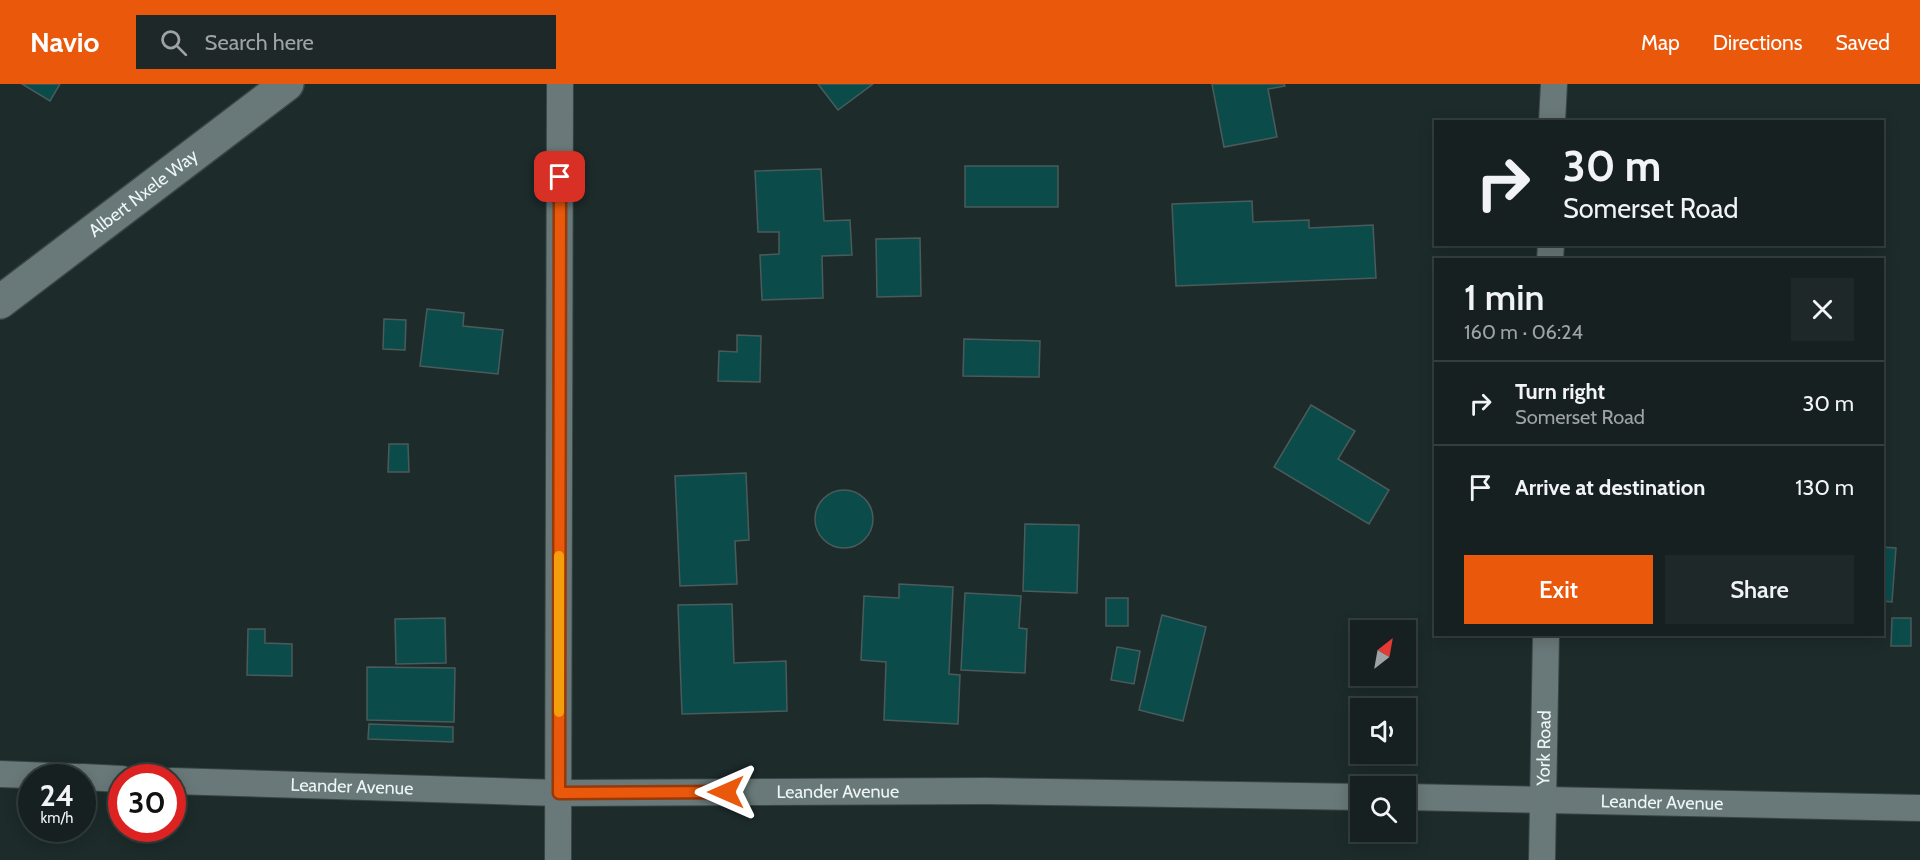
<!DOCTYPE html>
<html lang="en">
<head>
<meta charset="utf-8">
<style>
  :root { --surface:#162020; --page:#1f2829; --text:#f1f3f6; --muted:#9ea3a5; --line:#353e3e; --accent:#ea580c }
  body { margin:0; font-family:Cabin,sans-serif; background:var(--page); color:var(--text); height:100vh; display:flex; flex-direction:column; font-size:22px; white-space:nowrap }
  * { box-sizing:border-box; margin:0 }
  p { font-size:20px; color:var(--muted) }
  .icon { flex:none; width:33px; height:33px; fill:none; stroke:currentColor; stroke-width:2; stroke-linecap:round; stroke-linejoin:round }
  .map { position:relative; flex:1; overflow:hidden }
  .details { position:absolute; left:1434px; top:174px; width:450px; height:378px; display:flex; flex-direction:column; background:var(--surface); border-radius:0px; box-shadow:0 3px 15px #0003,0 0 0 2px var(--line) }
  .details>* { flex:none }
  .banner { position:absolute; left:1434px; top:36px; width:450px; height:126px; border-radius:0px; box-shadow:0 3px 15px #0003,0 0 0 2px var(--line); background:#162020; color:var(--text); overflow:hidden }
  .needle { width:39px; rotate:31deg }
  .controls { position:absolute; left:1350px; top:536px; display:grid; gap:12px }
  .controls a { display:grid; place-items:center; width:66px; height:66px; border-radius:0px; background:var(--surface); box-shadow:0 3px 15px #0003,0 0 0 2px var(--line); font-size:30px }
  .speed { position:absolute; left:18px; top:680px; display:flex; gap:12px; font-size:30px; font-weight:700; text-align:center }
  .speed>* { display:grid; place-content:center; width:78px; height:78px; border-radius:50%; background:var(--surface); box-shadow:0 3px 15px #0003,0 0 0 2px var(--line); line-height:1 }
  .speed small { font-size:15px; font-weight:400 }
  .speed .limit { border:9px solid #d22; background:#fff; color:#111 }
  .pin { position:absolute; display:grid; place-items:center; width:51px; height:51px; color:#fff; margin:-26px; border-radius:12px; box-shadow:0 3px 9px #0006 }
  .me { position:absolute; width:66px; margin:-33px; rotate:270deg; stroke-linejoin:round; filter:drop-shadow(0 0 4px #0008) }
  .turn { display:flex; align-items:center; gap:21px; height:126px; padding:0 30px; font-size:27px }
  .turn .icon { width:78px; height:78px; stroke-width:2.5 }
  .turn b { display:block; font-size:42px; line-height:51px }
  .round { display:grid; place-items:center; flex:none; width:63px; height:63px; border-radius:0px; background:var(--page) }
  .headline { display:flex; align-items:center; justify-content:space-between; height:102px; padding:0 30px }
  h1 { font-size:36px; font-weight:600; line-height:45px }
  .action { display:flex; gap:12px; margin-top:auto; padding:12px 30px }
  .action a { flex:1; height:69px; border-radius:0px; background:var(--accent); color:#fff; font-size:24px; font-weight:600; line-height:69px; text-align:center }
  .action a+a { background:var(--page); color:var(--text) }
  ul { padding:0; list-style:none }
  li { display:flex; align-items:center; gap:18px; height:84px; padding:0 30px; border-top:2px solid var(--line) }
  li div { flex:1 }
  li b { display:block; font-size:22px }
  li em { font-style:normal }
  header { display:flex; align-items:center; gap:36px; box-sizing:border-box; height:84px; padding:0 30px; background:var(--accent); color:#fff }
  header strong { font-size:28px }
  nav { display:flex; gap:33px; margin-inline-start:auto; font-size:21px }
  .search { width:420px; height:54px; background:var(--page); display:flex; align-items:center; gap:15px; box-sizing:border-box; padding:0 21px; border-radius:0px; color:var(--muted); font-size:22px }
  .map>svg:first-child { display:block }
  .building { fill:#0b4c4b; stroke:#4b5a5a; stroke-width:1.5 }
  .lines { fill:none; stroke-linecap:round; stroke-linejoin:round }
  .minor-casing { stroke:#3a4545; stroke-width:28 }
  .secondary-casing { stroke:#3a4545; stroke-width:36 }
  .minor { stroke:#697878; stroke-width:26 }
  .secondary { stroke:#697878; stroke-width:33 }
  .route-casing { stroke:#983908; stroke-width:15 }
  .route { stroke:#ea580c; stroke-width:10 }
  .slow { stroke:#f59e0b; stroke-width:10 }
  .labels { text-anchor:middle; stroke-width:4.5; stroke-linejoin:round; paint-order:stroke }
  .street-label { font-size:18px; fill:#edf6f6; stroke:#0c1212 }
</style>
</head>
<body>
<header>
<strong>Navio</strong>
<div class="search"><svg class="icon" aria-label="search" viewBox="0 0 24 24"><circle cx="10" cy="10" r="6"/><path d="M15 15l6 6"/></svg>Search here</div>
<nav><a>Map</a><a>Directions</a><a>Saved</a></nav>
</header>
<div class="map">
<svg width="1920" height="776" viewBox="0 0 1920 776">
  <rect width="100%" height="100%" fill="#1d2b2b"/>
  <!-- building -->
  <g class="building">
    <path d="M22 0H60L50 17Z"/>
    <path d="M818 0H873L838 26Z"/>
    <path d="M1212 0H1284L1285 2 1268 5 1277 53 1224 63Z"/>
    <rect x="965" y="82" width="93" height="41"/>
    <path d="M821 85 824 137 850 136 852 171 822 172 823 214 762 216 760 171 779 170V148H758L755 87Z"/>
    <path d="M1252 117 1253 138 1309 136V144L1373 141 1376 194 1176 202 1172 120Z"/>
    <path d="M920 154 921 212 877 213 876 155Z"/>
    <path d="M427 225 464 229 463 242 503 246 498 290 420 282Z"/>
    <path d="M384 235 406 236 405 266 383 265Z"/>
    <path d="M737 251 761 252 760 298 718 297 719 267 737 268Z"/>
    <path d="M964 255 1040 257 1039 293 963 292Z"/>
    <path d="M1311 321 1355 347 1338 375 1389 406 1369 440 1274 383Z"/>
    <path d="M389 360H408L409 388H388Z"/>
    <path d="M746 389 749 456 735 457 737 500 680 502 675 392Z"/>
    <circle cx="844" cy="435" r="29"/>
    <path d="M1025 440 1079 441 1077 509 1023 507Z"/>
    <path d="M1882 463 1896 464 1892 518 1882 517Z"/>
    <path d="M899 500 953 503 949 590 960 591 958 640 884 636 886 578 861 576 864 512 899 514Z"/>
    <path d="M965 509 1021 512 1019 544 1027 545 1025 589 961 586Z"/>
    <rect x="1106" y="514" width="22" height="28"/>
    <path d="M732 520 734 579 786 577 787 627 682 630 678 521Z"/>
    <path d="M1162 531 1206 543 1183 637 1139 626Z"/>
    <path d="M445 534 446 579 396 580 395 535Z"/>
    <path d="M1892 534H1911V562H1891Z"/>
    <path d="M248 545H265V559L292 560V592L247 591Z"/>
    <path d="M1117 563 1140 567 1134 600 1111 596Z"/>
    <path d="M367 583 455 584 454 638 367 636Z"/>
    <path d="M369 640 453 643V658L368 655Z"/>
  </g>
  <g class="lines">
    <defs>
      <g id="minor">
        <path d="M1552 38 1554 0"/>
        <path d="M1550 176 1551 160"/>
        <path d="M0 690 76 693"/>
        <path d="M82 693 122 695"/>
        <path id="s1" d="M172 697 559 709 987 707 1360 713"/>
        <path id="s2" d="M1406 713 1920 724"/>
        <path d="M558 776 560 0"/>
        <path id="s3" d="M1542 776 1546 550"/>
      </g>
      <g id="secondary">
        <path id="s4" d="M0 218 287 0"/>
      </g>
    </defs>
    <!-- minor casing -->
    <use href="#minor" class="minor-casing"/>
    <!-- secondary casing -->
    <use href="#secondary" class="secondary-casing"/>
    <!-- minor -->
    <use href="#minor" class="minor"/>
    <!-- secondary -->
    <use href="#secondary" class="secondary"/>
  </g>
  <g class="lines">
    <defs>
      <path id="route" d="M560 93 559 709 726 708"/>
    </defs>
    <!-- route casing -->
    <use href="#route" class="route-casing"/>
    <!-- route -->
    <use href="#route" class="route"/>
    <!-- slow -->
    <path class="slow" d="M559 472V628"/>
  </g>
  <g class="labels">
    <!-- street labels -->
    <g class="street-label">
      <text dy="6" stroke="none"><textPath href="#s4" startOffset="180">Albert Nxele Way</textPath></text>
      <text dy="6" stroke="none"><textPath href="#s3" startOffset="112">York Road</textPath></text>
      <text dy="6" stroke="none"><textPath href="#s1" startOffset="180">Leander Avenue</textPath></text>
      <text dy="6" stroke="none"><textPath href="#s1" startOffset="666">Leander Avenue</textPath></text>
      <text dy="6" stroke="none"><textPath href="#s2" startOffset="256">Leander Avenue</textPath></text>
    </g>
  </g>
</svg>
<div class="controls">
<a><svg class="needle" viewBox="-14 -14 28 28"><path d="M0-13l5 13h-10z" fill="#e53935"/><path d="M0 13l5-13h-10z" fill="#9ea3a5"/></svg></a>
<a><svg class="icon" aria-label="sound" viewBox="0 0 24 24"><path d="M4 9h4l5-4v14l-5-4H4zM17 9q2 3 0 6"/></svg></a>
<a><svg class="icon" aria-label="search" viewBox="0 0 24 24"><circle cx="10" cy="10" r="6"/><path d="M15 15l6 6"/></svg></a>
</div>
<div class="speed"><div>24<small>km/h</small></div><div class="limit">30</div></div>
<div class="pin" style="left:560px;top:93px;background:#d93025"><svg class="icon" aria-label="arrive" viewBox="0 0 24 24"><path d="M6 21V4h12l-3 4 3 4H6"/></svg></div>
<svg class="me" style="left:726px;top:708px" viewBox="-20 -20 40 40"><path d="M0-17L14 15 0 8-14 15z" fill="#ea580c" stroke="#fff" stroke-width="4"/></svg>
<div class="banner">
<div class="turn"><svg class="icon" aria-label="right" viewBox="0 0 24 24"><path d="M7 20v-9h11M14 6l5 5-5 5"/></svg><div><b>30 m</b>Somerset Road</div></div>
</div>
<section class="details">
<div class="headline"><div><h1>1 min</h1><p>160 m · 06:24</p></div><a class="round"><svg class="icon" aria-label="close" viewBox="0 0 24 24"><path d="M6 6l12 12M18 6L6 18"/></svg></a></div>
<ul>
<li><svg class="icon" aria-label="right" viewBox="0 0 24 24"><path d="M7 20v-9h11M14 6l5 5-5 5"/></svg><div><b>Turn right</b><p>Somerset Road</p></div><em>30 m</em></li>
<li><svg class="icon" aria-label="arrive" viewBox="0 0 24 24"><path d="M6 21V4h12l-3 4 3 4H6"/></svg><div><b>Arrive at destination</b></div><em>130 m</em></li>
</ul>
<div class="action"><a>Exit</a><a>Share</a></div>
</section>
</div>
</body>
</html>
